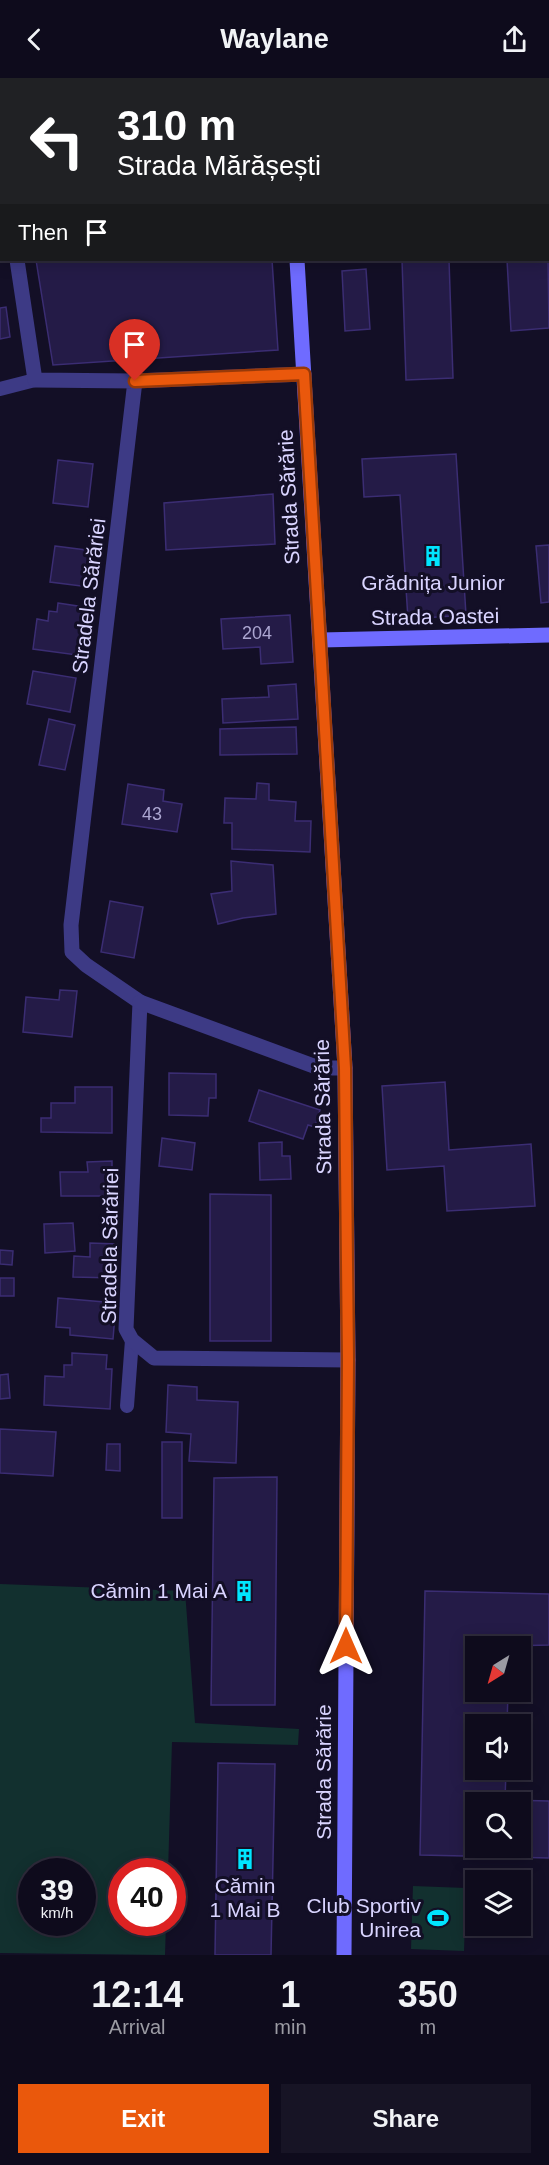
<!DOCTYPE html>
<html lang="en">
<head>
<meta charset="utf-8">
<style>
  :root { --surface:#0e0b1c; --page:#171425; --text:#f1f3f6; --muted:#9b9ba3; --line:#2e2b3b; --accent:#ea580c }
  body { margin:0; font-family:Helvetica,sans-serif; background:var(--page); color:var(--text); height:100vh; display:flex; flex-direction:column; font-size:22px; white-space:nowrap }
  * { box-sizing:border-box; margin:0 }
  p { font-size:20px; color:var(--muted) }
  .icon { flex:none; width:33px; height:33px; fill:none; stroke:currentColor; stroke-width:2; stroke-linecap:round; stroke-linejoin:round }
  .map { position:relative; height:1877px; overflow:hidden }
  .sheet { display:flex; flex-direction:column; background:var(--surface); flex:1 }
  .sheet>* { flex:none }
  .hud { position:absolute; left:0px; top:0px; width:549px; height:183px; box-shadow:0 3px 15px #0003,0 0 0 2px var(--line); background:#202124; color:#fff; overflow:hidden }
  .needle { width:39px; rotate:217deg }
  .tools { position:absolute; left:465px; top:1558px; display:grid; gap:12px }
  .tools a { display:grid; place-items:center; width:66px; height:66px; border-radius:0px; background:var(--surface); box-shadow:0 3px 15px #0003,0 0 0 2px var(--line); font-size:30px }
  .speed { position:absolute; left:18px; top:1780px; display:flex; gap:12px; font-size:30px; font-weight:700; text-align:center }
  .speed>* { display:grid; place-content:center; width:78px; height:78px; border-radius:50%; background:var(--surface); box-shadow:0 3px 15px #0003,0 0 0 2px var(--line); line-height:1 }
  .speed small { font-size:15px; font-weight:400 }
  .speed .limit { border:9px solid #d22; background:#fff; color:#111 }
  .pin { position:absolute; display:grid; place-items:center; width:51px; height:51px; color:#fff; margin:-62px -26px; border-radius:50% 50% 50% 0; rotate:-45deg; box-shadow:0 0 6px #0007 }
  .pin .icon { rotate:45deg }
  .me { position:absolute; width:66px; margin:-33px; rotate:0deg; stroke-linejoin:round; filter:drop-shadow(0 0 4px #0008) }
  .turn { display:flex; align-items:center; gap:21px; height:126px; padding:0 18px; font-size:27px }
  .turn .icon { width:78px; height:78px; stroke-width:2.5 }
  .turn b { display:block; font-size:42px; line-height:51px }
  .then { display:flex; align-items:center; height:57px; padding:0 18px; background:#0003; gap:12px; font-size:22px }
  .eta { display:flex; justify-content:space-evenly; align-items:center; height:102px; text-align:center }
  .eta b { font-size:36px; font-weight:700; line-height:42px }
  .action { display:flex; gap:12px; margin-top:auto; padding:12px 18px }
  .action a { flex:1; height:69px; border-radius:0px; background:var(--accent); color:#fff; font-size:24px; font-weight:700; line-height:69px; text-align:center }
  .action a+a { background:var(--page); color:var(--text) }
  header { display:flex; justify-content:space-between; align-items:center; height:78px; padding:0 18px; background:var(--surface); font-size:27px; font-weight:700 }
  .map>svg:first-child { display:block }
  .green { fill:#12302f; fill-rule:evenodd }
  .building { fill:#241b47; stroke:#3b2d73; stroke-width:1.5; fill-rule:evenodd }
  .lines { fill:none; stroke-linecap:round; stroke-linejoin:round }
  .lane { stroke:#3d3a85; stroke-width:14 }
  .street { stroke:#3d3a85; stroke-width:15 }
  .secondary { stroke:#6f6bff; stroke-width:15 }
  .route-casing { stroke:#983908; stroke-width:15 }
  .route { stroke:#ea580c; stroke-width:10 }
  .labels { text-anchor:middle; stroke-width:6; stroke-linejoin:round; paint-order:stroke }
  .number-label { font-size:18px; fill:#aca6d1 }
  .street-label { font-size:21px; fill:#d9d4ff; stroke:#130f26 }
  .poi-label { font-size:21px; fill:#d9d4ff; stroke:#130f26 }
</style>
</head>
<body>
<header><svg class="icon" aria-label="back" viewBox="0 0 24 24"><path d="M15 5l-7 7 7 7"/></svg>Waylane<svg class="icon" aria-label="share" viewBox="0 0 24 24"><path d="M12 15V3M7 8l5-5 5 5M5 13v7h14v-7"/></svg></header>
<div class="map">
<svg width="549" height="1877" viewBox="0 0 549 1877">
  <rect width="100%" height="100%" fill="#130f26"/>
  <!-- green -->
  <g class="green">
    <path d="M0 1506 185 1513 195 1645 299 1651 298 1667 172 1664 168 1794H122V1845H166L165 1877 0 1875ZM32 1794H82V1845H32Z"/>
    <path d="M413 1808 466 1810 464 1873 411 1871Z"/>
  </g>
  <!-- building -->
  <g class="building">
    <rect x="8" y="0" width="253" height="2"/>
    <path d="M548 178 549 250 511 253 507 182H548Z"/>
    <path d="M36 182H272L278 272 53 287Z"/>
    <path d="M402 182H449L453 300 406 302Z"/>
    <path d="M366 191 370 251 345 253 342 193Z"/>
    <path d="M6 229 10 259 0 261V230Z"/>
    <path d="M456 376 466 537 408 541 400 417 364 419 362 381Z"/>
    <path d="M58 382 93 386 88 429 53 425Z"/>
    <path d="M273 416 275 466 166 472 164 425Z"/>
    <path d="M549 467V524L541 525 536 468Z"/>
    <path d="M55 468 94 473 89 509 50 504Z"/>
    <path d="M58 525 84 529 77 577 33 571 37 541 48 543 49 533 57 534Z"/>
    <path d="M290 537 293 584 261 586 260 569 223 571 221 541Z"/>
    <path d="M33 593 76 600 70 634 27 626Z"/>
    <path d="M296 606 298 641 223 645 222 621 269 619 268 608Z"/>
    <path d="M49 641 75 647 65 692 39 687Z"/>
    <path d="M296 649 297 676 220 677V651Z"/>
    <path d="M257 705 269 706V722L296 724 295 743H311L310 774 232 771V745H224L225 720 256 721Z"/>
    <path d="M128 706 164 712 163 723 182 726 177 754 122 746Z"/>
    <path d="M231 783 273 787 276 836 243 840 218 846 211 816 232 813Z"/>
    <path d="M110 823 143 829 134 880 101 874Z"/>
    <path d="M60 912 77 913 72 959 23 954 26 919 59 922Z"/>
    <path d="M169 995 216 996V1020H209L208 1038 169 1037Z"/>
    <path d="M445 1004 449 1072 531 1066 535 1128 447 1133 444 1088 387 1092 382 1008Z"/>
    <path d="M75 1009H112V1055L41 1054V1040H51V1025H75Z"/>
    <path d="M259 1012 320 1032 315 1049 308 1047 303 1061 249 1043Z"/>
    <path d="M162 1060 195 1065 192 1092 159 1088Z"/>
    <path d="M282 1064V1078H290L291 1101 260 1102 259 1065Z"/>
    <path d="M112 1083V1118H61L60 1094H88L87 1084Z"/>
    <path d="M210 1116 271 1117V1263H210Z"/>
    <path d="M73 1145 75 1173 45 1175 44 1146Z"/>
    <path d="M90 1165 117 1166 116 1200 73 1199 74 1178 90 1179Z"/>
    <path d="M0 1172 13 1173 12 1187 0 1186Z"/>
    <rect x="0" y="1200" width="14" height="18"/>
    <path d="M58 1220 116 1225 113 1261 70 1257V1250L56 1249Z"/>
    <path d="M72 1275 107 1277 106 1291H112L110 1331 44 1327 45 1298 64 1299V1287H72Z"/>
    <path d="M8 1296 10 1320 0 1321V1297Z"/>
    <path d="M168 1307 197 1309V1322L238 1324 236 1385 189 1383 191 1356 166 1354Z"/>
    <path d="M0 1351 56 1354 53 1398 0 1395Z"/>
    <rect x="162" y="1364" width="20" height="76"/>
    <path d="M107 1366H120V1393L106 1392Z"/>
    <path d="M277 1399 275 1627H211L214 1400Z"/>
    <path d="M425 1513 549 1516V1567L476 1569V1614H508L507 1647H476V1692H506L505 1722 549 1723V1780L420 1777ZM476 1725H520V1770H476Z"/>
    <path d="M218 1685 275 1686 271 1877H215Z"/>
  </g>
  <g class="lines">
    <!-- lane -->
    <g class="lane">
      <path d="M0 311 35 302"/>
      <path d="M127 1328 132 1262"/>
    </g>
    <!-- street -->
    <g class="street">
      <path d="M0 62 2 72"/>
      <path d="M17 182 35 302 135 303 71 847 72 874 86 887 140 924 126 1251 132 1262 154 1280 348 1282"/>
      <path d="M135 303 304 296"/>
      <path d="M140 924 319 990H345"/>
    </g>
    <!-- secondary -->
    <g class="secondary">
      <path d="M287 0V2"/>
      <path d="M297 182 345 990 348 1282 344 1877"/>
      <path d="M321 562 549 557"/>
    </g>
  </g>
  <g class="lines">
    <defs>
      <path id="route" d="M135 303 304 296 345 990 348 1282 346 1568"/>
    </defs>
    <!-- route casing -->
    <use href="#route" class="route-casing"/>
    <!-- route -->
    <use href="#route" class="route"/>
  </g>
  <!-- icons -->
  <defs>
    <symbol id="building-bare" viewBox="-9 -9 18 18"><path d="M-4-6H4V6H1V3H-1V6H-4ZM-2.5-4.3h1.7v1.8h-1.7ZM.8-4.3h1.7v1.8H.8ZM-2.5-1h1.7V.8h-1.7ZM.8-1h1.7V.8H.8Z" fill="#00e5ff" stroke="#130f26" stroke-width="2.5" paint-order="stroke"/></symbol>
    <symbol id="stadium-bare" viewBox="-9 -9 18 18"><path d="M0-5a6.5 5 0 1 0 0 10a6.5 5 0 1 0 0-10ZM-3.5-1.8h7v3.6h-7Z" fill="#00e5ff" stroke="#130f26" stroke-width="2.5" paint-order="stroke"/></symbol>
  </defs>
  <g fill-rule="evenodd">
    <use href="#building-bare" x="418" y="463" width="30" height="30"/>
    <use href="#building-bare" x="229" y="1498" width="30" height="30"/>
    <use href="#building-bare" x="230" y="1766" width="30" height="30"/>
    <use href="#stadium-bare" x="423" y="1825" width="30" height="30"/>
  </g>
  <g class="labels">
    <!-- number labels -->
    <g class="number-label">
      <text x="257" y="561">204</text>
      <text x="152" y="742">43</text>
    </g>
    <!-- street labels -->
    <g class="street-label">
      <text transform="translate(289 419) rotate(-93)" y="7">Strada Sărărie</text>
      <text transform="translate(89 518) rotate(-83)" y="7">Stradela Sărăriei</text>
      <text transform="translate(435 539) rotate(-1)" y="7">Strada Oastei</text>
      <text transform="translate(323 1029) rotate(-91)" y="7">Strada Sărărie</text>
      <text transform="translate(110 1168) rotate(-89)" y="7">Stradela Sărăriei</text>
      <text transform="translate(324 1694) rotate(-90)" y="7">Strada Sărărie</text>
    </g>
    <!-- poi labels -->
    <g class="poi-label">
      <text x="433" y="512">Grădnița Junior</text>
      <text x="227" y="1520" text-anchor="end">Cămin 1 Mai A</text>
      <text x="245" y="1815">Cămin<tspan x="245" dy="24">1 Mai B</tspan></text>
      <text x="421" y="1835" text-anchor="end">Club Sportiv<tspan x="421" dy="24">Unirea</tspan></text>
    </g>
  </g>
</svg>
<div class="tools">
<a><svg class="needle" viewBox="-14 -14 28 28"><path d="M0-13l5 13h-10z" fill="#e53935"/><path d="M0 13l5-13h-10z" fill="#9b9ba3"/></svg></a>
<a><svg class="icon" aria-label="sound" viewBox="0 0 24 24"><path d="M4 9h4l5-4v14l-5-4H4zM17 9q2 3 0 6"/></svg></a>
<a><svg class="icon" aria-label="search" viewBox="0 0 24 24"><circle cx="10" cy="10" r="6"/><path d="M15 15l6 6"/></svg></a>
<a><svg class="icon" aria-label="layers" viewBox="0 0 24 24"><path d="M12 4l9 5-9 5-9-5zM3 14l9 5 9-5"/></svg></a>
</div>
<div class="speed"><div>39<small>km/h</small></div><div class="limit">40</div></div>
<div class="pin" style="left:135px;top:303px;background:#d93025"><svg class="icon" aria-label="arrive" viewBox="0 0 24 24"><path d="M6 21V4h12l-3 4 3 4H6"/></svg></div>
<svg class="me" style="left:346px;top:1568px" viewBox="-20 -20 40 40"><path d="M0-17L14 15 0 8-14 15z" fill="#ea580c" stroke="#fff" stroke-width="4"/></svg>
<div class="hud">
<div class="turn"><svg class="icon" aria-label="left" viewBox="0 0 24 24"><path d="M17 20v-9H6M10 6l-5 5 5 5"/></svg><div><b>310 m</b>Strada Mărășești</div></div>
<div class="then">Then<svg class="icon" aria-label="arrive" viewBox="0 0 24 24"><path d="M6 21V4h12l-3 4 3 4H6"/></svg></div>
</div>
</div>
<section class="sheet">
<div class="eta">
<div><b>12:14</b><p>Arrival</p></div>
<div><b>1</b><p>min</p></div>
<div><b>350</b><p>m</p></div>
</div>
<div class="action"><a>Exit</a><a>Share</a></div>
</section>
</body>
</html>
